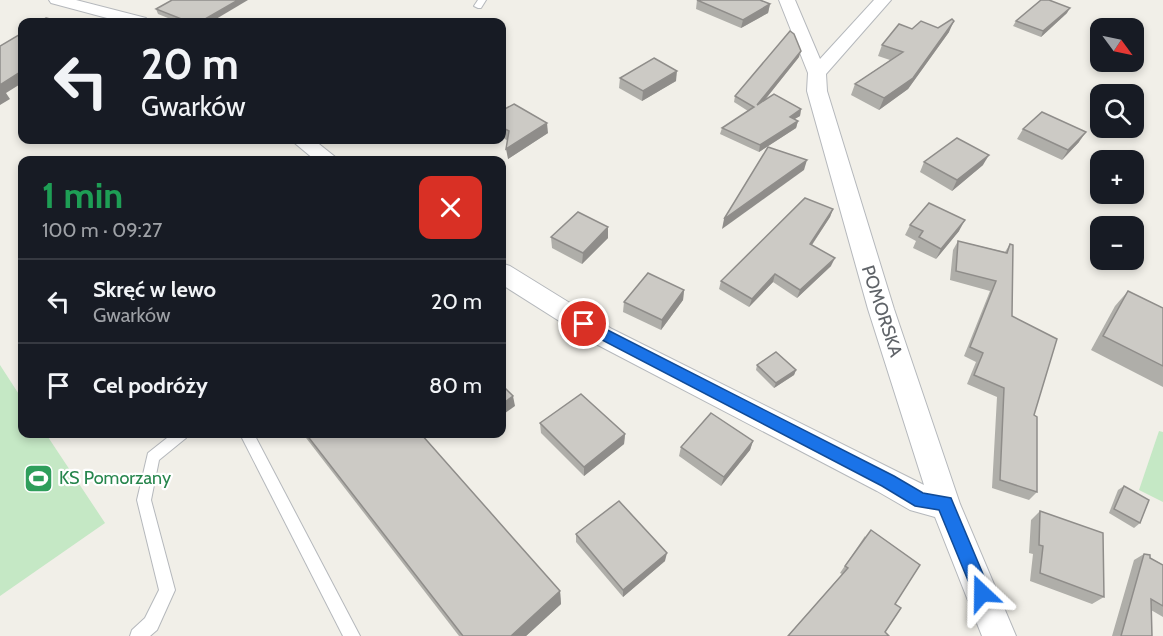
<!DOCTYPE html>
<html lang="pl">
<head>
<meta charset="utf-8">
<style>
  :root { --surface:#171b24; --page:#20242c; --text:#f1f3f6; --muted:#9ea1a6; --line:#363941 }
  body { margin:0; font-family:Cabin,sans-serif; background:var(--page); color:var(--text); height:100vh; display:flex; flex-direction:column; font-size:22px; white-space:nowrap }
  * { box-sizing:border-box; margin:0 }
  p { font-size:20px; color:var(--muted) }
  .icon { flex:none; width:33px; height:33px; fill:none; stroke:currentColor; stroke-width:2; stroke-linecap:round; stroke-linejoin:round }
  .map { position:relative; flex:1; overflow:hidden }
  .drawer { position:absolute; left:18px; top:156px; width:488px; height:282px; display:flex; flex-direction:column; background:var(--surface); border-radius:12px; box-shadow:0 3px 9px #0003 }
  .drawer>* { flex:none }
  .hud { position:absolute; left:18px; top:18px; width:488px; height:126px; border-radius:12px; box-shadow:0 3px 9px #0003; background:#171b24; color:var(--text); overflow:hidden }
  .needle { width:39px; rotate:123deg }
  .fabs { position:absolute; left:1090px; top:18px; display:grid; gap:12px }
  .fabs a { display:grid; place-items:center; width:54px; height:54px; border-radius:12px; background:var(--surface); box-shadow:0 3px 9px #0003; font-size:30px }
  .pin { position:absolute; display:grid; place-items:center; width:51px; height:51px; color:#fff; margin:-26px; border:3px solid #fff; border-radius:50%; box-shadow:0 2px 6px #0007 }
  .me { position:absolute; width:66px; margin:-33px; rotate:337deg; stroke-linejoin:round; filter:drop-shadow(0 0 4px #0008) }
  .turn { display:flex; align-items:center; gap:21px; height:126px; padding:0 24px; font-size:27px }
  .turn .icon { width:78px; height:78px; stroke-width:2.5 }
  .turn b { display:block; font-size:42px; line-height:51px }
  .round { display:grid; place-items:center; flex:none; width:63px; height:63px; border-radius:12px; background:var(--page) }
  .summary { display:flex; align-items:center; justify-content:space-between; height:102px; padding:0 24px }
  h1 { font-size:36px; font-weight:800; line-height:45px; color:#1e9e55 }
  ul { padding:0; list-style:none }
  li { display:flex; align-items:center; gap:18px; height:84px; padding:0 24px; border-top:2px solid var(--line) }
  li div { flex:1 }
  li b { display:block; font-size:22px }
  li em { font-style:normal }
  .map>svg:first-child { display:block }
  .green { fill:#c5e8c5 }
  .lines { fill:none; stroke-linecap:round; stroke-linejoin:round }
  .service-casing { stroke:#b5b8bc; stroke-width:2 }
  .minor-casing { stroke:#b5b8bc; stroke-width:2 }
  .service { fill:#fff; fill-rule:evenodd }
  .minor { fill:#fff; fill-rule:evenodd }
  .wall { fill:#afaea9 }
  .shaded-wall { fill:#8f8d8a }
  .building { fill:#cccac5; stroke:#8f8d8a; stroke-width:1.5 }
  .route { fill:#1a73e8; stroke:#114b97; stroke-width:1.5 }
  .labels { text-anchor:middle; stroke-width:4.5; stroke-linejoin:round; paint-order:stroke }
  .street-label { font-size:18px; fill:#5f6368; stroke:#fff }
  .leisure-label { font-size:18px; fill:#27864d; stroke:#fff; text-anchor:start }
</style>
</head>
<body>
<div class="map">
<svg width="1163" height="636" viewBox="0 0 1163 636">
  <rect width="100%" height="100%" fill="#f1efe8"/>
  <!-- green -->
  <g class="green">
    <path d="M0 365 22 399V434H46L105 523 0 596Z"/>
    <path d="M1159 431 1163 432V502L1139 490Z"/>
  </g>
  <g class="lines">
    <defs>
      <g id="service">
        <path d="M478 0H486L481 8H478L474 6Z"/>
        <path d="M172 434H188L186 438 159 460 151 500 175 590 157 630 150 636H130L132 630 145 618 159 590 137 500 148 453Z"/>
        <path d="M240 434H254L360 636H343Z"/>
      </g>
      <g id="minor">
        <path d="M49 0H76L146 18 149 22H122L51 3Z"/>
        <path d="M779 0H795L820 59 874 0H891L826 74 827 91 894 309 960 504 1016 636H982L935 517 910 510 877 491 594 343 501 284V263L510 266 612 329 924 485 868 309 807 91 808 73Z"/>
        <path d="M291 140H314L339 160H315Z"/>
      </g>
    </defs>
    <!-- service casing -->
    <use href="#service" class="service-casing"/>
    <!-- minor casing -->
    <use href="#minor" class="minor-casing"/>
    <!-- service -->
    <use href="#service" class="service"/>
    <!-- minor -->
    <use href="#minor" class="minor"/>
  </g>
  <!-- wall -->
  <g class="wall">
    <path d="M697 0 770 4 768 13 741 28 696 9Z"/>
    <path d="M156 9 211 22H178L158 14Z"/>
    <path d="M1067 13 1041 37 1013 26 1016 21Z"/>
    <path d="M938 28 949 32 908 89 879 110 851 95 855 84 890 60 878 56 882 45 912 29Z"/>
    <path d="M799 57 764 101 801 109 800 116 794 119 798 121 796 128 759 152 720 134 722 128 748 111 734 102 735 96Z"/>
    <path d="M620 78 676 81 642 101 619 88Z"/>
    <path d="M501 111 548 133 508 159V141L502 137Z"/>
    <path d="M1023 129 1079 142 1062 160 1017 139Z"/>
    <path d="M924 162 983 165 952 191 920 172Z"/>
    <path d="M833 209 830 217 812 245 831 266 797 298 773 282 749 307 719 289 721 281Z"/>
    <path d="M910 225 959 231 936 259 913 248 916 241 905 235Z"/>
    <path d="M608 227V238L582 264 552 248 551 237Z"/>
    <path d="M958 241 1005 252 1010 244 1012 316 1034 415 1037 492 1029 500 992 488 997 397 967 384 976 362 964 356 990 291 950 280 953 250Z"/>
    <path d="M684 290 683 300 661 330 623 312 624 302Z"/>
    <path d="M1128 291 1163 308V387L1091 350 1115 306Z"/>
    <path d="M757 365 796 370 794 375 774 388 756 370Z"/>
    <path d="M540 423 625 434 624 444 584 476 541 433Z"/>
    <path d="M303 434H421L560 591 561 604 526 636H459Z"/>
    <path d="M753 441 750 450 721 486 679 456 681 447Z"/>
    <path d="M1124 486 1140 523 1134 528 1109 513 1118 490Z"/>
    <path d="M1040 511 1104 597 1092 604 1030 581 1033 554 1029 553 1031 520Z"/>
    <path d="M576 534 665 561 623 597 576 542Z"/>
    <path d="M865 536 895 604 885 632 788 636 842 574 840 573Z"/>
    <path d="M1144 554 1163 565V617L1151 610 1152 636H1112L1134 560Z"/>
  </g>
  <!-- shaded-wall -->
  <g class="shaded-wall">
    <path d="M238 0H248L211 22H200Z"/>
    <path d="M770 4 768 13 741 28 743 20Z"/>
    <path d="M1070 8 1067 13 1041 37 1043 31Z"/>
    <path d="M954 21 949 32 908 89 879 110 884 98Z"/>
    <path d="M801 51 799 57 755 112 757 105Z"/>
    <path d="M22 71V83L6 93 10 99 0 105V85Z"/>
    <path d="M677 71 676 81 642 101 643 91Z"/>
    <path d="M801 109 800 116 788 123 790 117Z"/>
    <path d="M798 121 796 128 759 152 760 145Z"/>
    <path d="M547 123 548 133 508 159 506 149Z"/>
    <path d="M1086 132 1079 142 1062 160 1068 150Z"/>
    <path d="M989 155 983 165 952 191 957 180Z"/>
    <path d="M807 160 804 170 722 229 724 219Z"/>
    <path d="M833 209 830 217 807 252 810 244Z"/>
    <path d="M965 220 959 231 936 259 941 249Z"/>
    <path d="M608 227V238L582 264 583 253Z"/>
    <path d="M835 258 831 266 797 298 800 290Z"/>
    <path d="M775 274 773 282 749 307 752 299Z"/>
    <path d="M684 290 683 300 661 330 662 320Z"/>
    <path d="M796 370 794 375 774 388 776 383Z"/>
    <path d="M513 396 515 406 501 416V405Z"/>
    <path d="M625 434 624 444 584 476V467Z"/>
    <path d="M753 441 750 450 721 486 724 477Z"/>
    <path d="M667 553 665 561 623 597V590Z"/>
    <path d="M560 591 561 604 526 636H511Z"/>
  </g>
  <!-- building -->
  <g class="building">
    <path d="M172 0H238L200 22H189L156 9Z"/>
    <path d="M697 0H760L770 4 743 20Z"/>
    <path d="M1041 0H1049L1070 8 1043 31 1016 21Z"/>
    <path d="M46 18 62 22H39Z"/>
    <path d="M952 19 954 21 913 78 884 98 855 84 903 52 882 45 899 24 912 29 921 21 938 28Z"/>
    <path d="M790 31 794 34 801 51 757 105 774 94 801 109 790 117 798 121 760 145 722 128 754 107 735 96Z"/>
    <path d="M22 33V71L0 85V46Z"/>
    <path d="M654 58 677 71 643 91 620 78Z"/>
    <path d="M514 104 547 123 506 149 509 131 501 127V111Z"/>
    <path d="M1042 112 1086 132 1068 150 1023 129Z"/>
    <path d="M957 138 989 155 957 180 924 162Z"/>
    <path d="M768 147 807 160 724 219Z"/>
    <path d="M805 198 833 209 810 244 835 258 800 290 775 274 752 299 721 281Z"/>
    <path d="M929 203 965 220 941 249 919 237 923 231 910 225Z"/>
    <path d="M578 212 608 227 583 253 551 237Z"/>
    <path d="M958 241 1007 253 1010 244 1013 245 1012 316 1057 339 1034 415 1037 417V492L1000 480 1004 388 974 375 983 353 970 347 996 281 956 271Z"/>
    <path d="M648 273 684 290 662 320 624 302Z"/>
    <path d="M1128 291 1163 308V366L1103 336Z"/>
    <path d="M776 352 796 370 776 383 757 365Z"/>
    <path d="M501 384 513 396 501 405Z"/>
    <path d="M581 394 625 434 584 467 540 423Z"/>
    <path d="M711 413 753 441 724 477 681 447Z"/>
    <path d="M306 434H421L560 591 511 636H463Z"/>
    <path d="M1124 486 1149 500 1140 523 1114 509Z"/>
    <path d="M619 501 667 553 623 590 576 534Z"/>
    <path d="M1040 511 1103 533 1104 597 1040 573 1043 546 1039 545Z"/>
    <path d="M871 530 920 565 895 604 901 608 885 632 889 636H788L848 568 845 566Z"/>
    <path d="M1144 554 1150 555V558L1163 565V606L1151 599 1152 636H1121Z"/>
  </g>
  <!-- route -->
  <path class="route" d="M584 318 894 476 923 493 951 498 991 593 988 600 982 602 976 600 939 510 915 506 882 486 579 328 577 324 579 320Z"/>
  <!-- icons -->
  <defs>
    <symbol id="stadium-square" viewBox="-11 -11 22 22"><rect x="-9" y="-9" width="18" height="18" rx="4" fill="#2e9e5b" stroke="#fff"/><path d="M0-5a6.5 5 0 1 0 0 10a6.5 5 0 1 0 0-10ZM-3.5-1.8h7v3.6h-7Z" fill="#fff"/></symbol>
  </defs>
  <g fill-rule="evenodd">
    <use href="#stadium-square" x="22" y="462" width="33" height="33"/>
  </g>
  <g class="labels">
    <!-- street labels -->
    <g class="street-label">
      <text transform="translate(882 311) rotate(72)" y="6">POMORSKA</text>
    </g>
    <!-- leisure labels -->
    <g class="leisure-label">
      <text x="59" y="484">KS Pomorzany</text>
    </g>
  </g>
</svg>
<div class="fabs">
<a><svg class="needle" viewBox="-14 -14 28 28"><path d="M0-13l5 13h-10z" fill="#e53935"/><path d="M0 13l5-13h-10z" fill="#9ea1a6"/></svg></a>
<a><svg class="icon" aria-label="search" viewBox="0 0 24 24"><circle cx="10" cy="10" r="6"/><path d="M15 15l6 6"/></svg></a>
<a>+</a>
<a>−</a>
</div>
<div class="pin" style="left:584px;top:324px;background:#d93025"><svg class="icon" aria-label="arrive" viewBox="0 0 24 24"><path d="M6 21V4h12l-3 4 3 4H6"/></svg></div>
<svg class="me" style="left:982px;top:593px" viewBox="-20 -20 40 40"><path d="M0-17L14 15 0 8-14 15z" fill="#1a73e8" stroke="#fff" stroke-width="4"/></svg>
<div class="hud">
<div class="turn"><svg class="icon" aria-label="left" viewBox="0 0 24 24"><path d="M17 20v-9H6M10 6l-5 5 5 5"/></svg><div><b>20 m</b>Gwarków</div></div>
</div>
<section class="drawer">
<div class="summary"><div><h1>1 min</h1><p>100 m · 09:27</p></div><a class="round" style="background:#d93025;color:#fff"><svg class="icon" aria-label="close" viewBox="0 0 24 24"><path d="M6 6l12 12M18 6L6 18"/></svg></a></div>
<ul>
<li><svg class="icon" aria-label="left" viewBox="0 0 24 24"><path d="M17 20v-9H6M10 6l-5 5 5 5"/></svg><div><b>Skręć w lewo</b><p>Gwarków</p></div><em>20 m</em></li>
<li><svg class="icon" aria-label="arrive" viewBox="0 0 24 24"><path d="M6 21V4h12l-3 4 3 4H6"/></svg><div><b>Cel podróży</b></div><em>80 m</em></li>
</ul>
</section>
</div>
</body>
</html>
